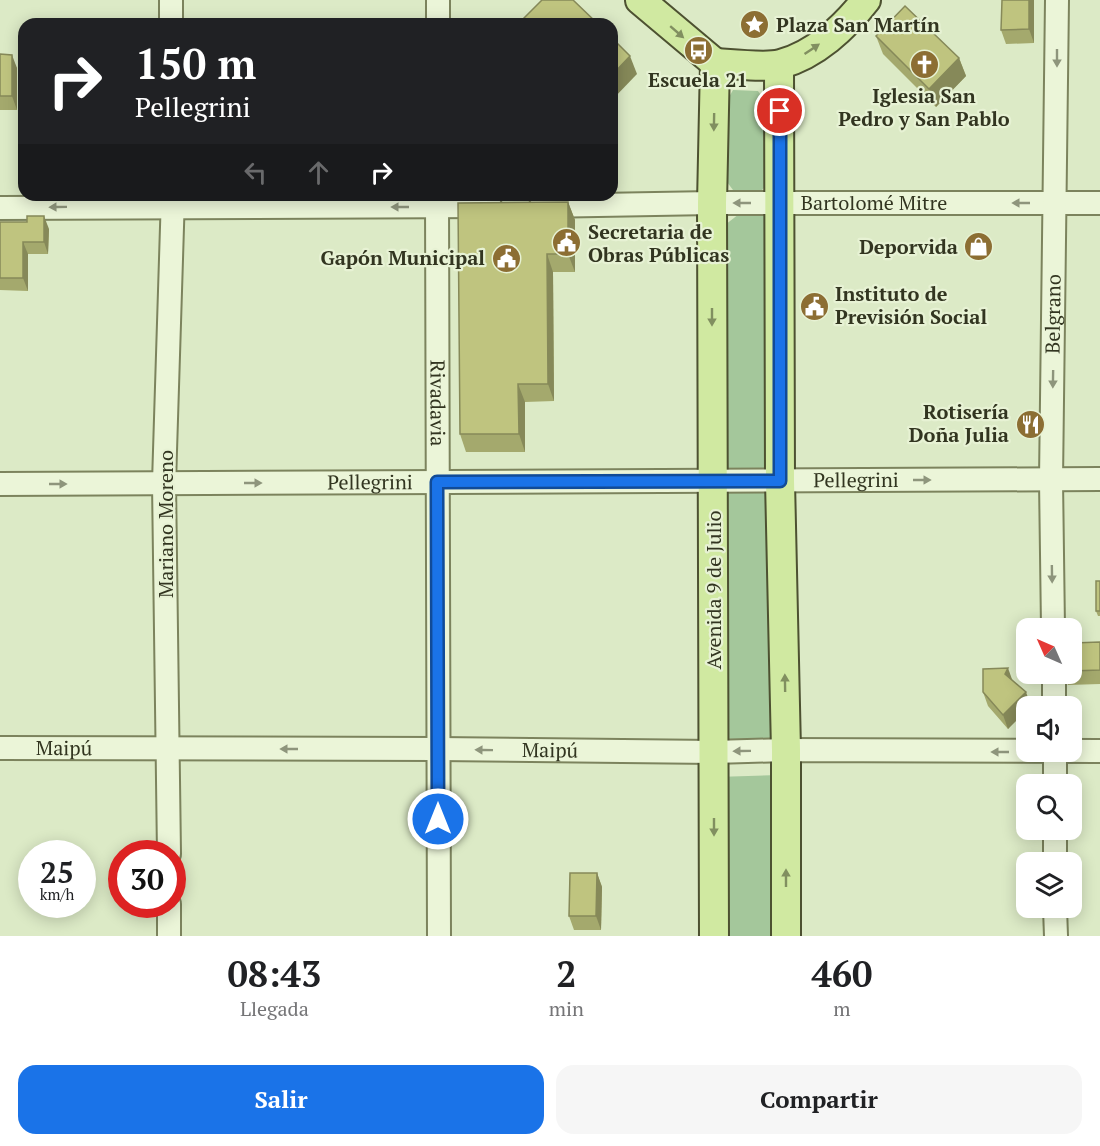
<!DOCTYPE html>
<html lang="es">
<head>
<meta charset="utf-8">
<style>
  :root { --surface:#fff; --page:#f6f6f6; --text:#202124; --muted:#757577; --accent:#1a73e8 }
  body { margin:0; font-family:"PT Serif",serif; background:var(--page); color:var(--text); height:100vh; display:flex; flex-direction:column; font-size:22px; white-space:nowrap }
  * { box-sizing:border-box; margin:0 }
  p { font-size:20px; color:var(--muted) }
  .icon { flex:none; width:33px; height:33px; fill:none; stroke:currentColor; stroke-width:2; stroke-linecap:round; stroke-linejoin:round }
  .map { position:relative; height:936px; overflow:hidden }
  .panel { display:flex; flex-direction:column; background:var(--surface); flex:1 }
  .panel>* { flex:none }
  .top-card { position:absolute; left:18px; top:18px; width:600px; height:183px; border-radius:18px; box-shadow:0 3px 15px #0003; background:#202124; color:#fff; overflow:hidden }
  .needle { width:39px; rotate:315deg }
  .tools { position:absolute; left:1016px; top:618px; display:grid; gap:12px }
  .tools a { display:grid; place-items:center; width:66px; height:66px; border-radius:12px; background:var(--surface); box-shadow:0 3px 15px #0003; font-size:30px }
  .speed { position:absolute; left:18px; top:840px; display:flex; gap:12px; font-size:30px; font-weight:700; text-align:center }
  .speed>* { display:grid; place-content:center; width:78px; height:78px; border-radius:50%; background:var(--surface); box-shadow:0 3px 15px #0003; line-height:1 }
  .speed small { font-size:15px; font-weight:400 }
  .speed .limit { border:9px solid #d22; background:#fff; color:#111 }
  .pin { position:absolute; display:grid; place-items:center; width:51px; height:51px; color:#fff; margin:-26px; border:3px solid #fff; border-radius:50%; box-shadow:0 2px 6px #0007 }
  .me { position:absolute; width:66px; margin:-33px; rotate:0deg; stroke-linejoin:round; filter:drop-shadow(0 0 4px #0008) }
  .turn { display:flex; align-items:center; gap:21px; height:126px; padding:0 18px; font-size:27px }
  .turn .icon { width:78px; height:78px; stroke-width:2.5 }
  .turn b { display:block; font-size:42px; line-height:51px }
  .lanes { display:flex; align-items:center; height:57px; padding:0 18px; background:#0003; justify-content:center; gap:30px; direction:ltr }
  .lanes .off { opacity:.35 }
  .eta { display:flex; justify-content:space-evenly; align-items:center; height:102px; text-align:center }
  .eta b { font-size:36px; font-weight:600; line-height:42px }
  .button { display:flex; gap:12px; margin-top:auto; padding:12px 18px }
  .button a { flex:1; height:69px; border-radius:18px; background:var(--accent); color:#fff; font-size:24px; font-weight:600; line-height:69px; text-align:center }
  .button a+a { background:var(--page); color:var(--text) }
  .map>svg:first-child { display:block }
  .green { fill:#a4c79b }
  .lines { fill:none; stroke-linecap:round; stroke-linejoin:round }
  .minor-casing { stroke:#7c835d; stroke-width:26 }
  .major-casing { stroke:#4d5131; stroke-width:32 }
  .minor { stroke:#ebf5d8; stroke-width:22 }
  .major { stroke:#d0e9a1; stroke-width:28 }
  .wall { fill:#a4a96d }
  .shaded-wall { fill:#868959 }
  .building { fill:#bfc47f; stroke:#868959; stroke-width:1.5 }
  .oneway { fill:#818f60 }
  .oneway2 { fill:#8e957c }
  .route-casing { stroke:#114b97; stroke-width:15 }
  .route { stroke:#1a73e8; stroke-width:10 }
  .labels { text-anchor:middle; stroke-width:4.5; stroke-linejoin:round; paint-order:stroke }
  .poi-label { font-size:20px; font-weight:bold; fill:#323520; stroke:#e7f2d4; text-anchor:start }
  .street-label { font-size:20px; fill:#323520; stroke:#e7f2d4 }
</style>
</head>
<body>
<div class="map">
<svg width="1100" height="936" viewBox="0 0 1100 936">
  <rect width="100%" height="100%" fill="#dceac6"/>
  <!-- green -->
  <g class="green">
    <path d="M733 90 758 91 767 104 769 183 757 195 736 194 727 182 725 104Z"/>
    <path d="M739 214 771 215 780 475H723L725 225Z"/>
    <path d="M724 485 780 486 783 744 720 745Z"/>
    <path d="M780 775V936H713L716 777Z"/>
  </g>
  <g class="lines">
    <defs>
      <g id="minor">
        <path d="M171 0V24"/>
        <path d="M438 24V0"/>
        <path id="s1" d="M437 195 439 936"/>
        <path id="s2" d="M541 206 712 203H1100"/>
        <path d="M0 208 490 206"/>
        <path id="s3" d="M0 484 1100 479"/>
        <path id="s4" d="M1053 628 1051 480 1057 0"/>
        <path d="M1054 674V706"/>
        <path id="s5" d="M0 748 438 749 714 752 786 750 1100 751"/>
        <path d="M1055 752V784"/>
        <path d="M1055 830V862"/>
        <path d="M169 854 164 483 173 195"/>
        <path d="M169 904V936"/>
        <path d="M1055 908 1056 936"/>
      </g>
      <g id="major">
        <path d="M640 0 715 63"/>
        <path d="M715 63C731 64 767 68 781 64 815 55 845 27 866 0"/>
        <path d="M779 65 780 481 786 750V936"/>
        <path d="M714 936 712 203 715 63"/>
      </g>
    </defs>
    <!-- minor casing -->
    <use href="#minor" class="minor-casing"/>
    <!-- major casing -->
    <use href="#major" class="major-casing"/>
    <!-- minor -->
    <use href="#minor" class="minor"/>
    <!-- major -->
    <use href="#major" class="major"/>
  </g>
  <!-- wall -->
  <g class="wall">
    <path d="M1034 0V43L1006 44 1001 30Z"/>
    <path d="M876 36 959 58 966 76 936 107 883 54Z"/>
    <path d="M0 54 17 68V110H0Z"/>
    <path d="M568 202 575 220V272H553L554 401 525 402V452H466L460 434Z"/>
    <path d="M0 222 49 229 48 254H28V291L0 290Z"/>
    <path d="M1100 581V616H1098L1096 611Z"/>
    <path d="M1071 636 1076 643 1100 642V684L1068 685 1063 674H1071Z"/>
    <path d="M1013 681 1031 706H1026L1008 729 988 706 983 692Z"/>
    <path d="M597 873 602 887 601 930H574L569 916Z"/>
  </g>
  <!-- shaded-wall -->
  <g class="shaded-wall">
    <path d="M1029 0H1034V43L1029 29Z"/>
    <path d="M12 55 17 68V110L12 96Z"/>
    <path d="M630 56 637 74 612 100V75Z"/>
    <path d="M959 58 966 76 936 107 929 89Z"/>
    <path d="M568 202 575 220V272L568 254Z"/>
    <path d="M44 216 49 229 48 254 44 242Z"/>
    <path d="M23 242 28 254V291L23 278Z"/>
    <path d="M547 254 553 272 554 401 548 384Z"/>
    <path d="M518 384 525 402V452L519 434Z"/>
    <path d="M1008 668 1013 682 1005 674Z"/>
    <path d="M1026 692 1031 706H1026V711L1008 729 1003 715Z"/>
    <path d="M597 873 602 887 601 930 596 916Z"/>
  </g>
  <!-- building -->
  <g class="building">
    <path d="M542 0H573L598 24H526L522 20Z"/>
    <path d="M1002 0H1029V29L1001 30Z"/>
    <path d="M905 6 959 58 929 89 876 36Z"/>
    <path d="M612 38 630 56 612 75Z"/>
    <path d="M0 54 12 55V96H0Z"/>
    <path d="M568 202V254H547L548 384H518L519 434H460L458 203Z"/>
    <path d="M27 216H44V242H23V278H0V222H27Z"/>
    <rect x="1096" y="581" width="4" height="30"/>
    <path d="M1071 636H1074L1073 643 1100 642V670L1071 671Z"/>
    <path d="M1008 668 1005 674 1026 692 1003 715 983 692V669Z"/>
    <path d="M570 873H597L596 916H569Z"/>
  </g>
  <!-- one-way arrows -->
  <defs><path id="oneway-solid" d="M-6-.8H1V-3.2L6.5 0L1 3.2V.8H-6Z" transform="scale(1.5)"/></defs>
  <g class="oneway">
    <use href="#oneway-solid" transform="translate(677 32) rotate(41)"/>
    <use href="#oneway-solid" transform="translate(812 49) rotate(-34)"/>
    <use href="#oneway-solid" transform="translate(714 122) rotate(91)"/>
    <use href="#oneway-solid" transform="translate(712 317) rotate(90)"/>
    <use href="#oneway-solid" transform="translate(785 683) rotate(-91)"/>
    <use href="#oneway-solid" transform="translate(714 827) rotate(90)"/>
    <use href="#oneway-solid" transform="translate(786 878) rotate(-90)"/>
  </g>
  <g class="oneway2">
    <use href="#oneway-solid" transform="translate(1057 58) rotate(90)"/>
    <use href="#oneway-solid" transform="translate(742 203) rotate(180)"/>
    <use href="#oneway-solid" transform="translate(1021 203) rotate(-180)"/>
    <use href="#oneway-solid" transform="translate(58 207) rotate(179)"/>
    <use href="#oneway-solid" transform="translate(400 207) rotate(-180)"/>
    <use href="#oneway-solid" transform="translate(1053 379) rotate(91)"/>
    <use href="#oneway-solid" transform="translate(922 480)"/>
    <use href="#oneway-solid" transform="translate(253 483)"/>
    <use href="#oneway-solid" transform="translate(58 484)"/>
    <use href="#oneway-solid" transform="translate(1052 574) rotate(89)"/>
    <use href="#oneway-solid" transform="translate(289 749) rotate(-180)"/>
    <use href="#oneway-solid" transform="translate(484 750) rotate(-179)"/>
    <use href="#oneway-solid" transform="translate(742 751) rotate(179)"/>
    <use href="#oneway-solid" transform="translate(1000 752) rotate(-180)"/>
  </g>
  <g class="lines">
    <defs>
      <path id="route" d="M438 819 437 482 780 481V111"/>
    </defs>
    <!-- route casing -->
    <use href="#route" class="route-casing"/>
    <!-- route -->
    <use href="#route" class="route"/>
  </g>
  <!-- icons -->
  <defs>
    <symbol id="sight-disc" viewBox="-11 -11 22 22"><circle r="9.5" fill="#8c6e33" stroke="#e7f2d4"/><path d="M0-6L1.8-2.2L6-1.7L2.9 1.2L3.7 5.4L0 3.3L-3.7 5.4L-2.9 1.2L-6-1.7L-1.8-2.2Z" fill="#fff"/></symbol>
    <symbol id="bus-disc" viewBox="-11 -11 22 22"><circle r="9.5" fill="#8c6e33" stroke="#e7f2d4"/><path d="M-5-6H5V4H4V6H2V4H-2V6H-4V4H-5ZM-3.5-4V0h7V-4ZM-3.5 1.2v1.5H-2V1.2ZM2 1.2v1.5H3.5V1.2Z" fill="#fff"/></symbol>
    <symbol id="church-disc" viewBox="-11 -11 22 22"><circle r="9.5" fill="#8c6e33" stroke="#e7f2d4"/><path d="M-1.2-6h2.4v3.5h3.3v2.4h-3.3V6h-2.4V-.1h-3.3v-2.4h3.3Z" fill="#fff"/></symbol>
    <symbol id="civic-disc" viewBox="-11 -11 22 22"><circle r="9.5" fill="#8c6e33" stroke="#e7f2d4"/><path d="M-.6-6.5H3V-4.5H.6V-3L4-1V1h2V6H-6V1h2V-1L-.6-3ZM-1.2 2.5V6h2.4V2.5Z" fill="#fff"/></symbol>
    <symbol id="shop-disc" viewBox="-11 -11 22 22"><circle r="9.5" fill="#8c6e33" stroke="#e7f2d4"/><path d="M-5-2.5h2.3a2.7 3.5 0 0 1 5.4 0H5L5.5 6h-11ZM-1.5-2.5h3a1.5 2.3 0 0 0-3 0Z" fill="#fff"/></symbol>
    <symbol id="restaurant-disc" viewBox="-11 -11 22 22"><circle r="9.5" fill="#8c6e33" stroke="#e7f2d4"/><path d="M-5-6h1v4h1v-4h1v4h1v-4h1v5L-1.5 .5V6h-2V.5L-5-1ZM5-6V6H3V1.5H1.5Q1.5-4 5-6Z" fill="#fff"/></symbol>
  </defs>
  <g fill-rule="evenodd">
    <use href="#sight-disc" x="738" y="8" width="33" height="33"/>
    <use href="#bus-disc" x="682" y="34" width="33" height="33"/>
    <use href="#church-disc" x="908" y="48" width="33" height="33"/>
    <use href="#civic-disc" x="550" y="226" width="33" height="33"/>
    <use href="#shop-disc" x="962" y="230" width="33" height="33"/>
    <use href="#civic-disc" x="490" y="242" width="33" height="33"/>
    <use href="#civic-disc" x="798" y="290" width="33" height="33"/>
    <use href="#restaurant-disc" x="1014" y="408" width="33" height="33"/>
  </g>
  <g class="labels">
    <!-- poi labels -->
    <g class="poi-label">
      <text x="776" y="32">Plaza San Martín</text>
      <text x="698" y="87" text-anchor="middle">Escuela 21</text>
      <text x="924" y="103" text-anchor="middle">Iglesia San<tspan x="924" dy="23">Pedro y San Pablo</tspan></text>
      <text x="588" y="239">Secretaria de<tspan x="588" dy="23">Obras Públicas</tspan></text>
      <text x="958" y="254" text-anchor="end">Deporvida</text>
      <text x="485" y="265" text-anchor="end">Gapón Municipal</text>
      <text x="835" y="301">Instituto de<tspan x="835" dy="23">Previsión Social</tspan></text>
      <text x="1009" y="419" text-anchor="end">Rotisería<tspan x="1009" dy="23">Doña Julia</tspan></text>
    </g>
    <!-- street labels -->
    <g class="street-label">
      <text dy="7" stroke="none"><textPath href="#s2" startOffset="333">Bartolomé Mitre</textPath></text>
      <text dy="7" stroke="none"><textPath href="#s4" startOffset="314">Belgrano</textPath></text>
      <text dy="7" stroke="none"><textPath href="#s1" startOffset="208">Rivadavia</textPath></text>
      <text dy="7" stroke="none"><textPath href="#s3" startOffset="856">Pellegrini</textPath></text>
      <text dy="7" stroke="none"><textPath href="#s3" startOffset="370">Pellegrini</textPath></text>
      <text transform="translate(166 524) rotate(-90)" y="7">Mariano Moreno</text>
      <text transform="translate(714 590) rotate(-90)" y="7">Avenida 9 de Julio</text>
      <text dy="7" stroke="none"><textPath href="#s5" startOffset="64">Maipú</textPath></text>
      <text dy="7" stroke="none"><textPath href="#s5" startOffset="550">Maipú</textPath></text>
    </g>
  </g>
</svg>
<div class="tools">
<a><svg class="needle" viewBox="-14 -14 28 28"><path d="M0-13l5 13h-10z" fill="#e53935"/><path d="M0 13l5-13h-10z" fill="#757577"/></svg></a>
<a><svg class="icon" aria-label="sound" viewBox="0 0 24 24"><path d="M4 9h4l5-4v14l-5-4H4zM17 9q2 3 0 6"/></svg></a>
<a><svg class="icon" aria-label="search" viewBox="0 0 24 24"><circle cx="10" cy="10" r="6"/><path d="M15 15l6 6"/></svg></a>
<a><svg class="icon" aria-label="layers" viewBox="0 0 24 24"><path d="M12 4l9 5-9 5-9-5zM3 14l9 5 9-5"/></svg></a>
</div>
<div class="speed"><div>25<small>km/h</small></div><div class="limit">30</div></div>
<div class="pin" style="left:780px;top:111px;background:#d93025"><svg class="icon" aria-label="arrive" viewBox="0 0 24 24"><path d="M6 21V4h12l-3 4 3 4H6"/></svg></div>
<svg class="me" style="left:438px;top:819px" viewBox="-20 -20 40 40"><circle r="17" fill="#1a73e8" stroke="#fff" stroke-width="3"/><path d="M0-11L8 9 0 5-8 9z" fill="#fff"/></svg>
<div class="top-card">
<div class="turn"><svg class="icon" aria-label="right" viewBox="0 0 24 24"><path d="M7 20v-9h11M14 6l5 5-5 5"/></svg><div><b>150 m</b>Pellegrini</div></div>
<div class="lanes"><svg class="icon off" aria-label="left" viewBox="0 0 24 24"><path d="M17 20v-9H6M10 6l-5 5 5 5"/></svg><svg class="icon off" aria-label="ahead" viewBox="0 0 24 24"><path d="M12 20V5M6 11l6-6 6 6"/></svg><svg class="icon" aria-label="right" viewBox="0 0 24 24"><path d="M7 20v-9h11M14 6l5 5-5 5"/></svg></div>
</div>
</div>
<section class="panel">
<div class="eta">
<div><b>08:43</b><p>Llegada</p></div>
<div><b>2</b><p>min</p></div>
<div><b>460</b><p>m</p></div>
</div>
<div class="button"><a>Salir</a><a>Compartir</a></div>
</section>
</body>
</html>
